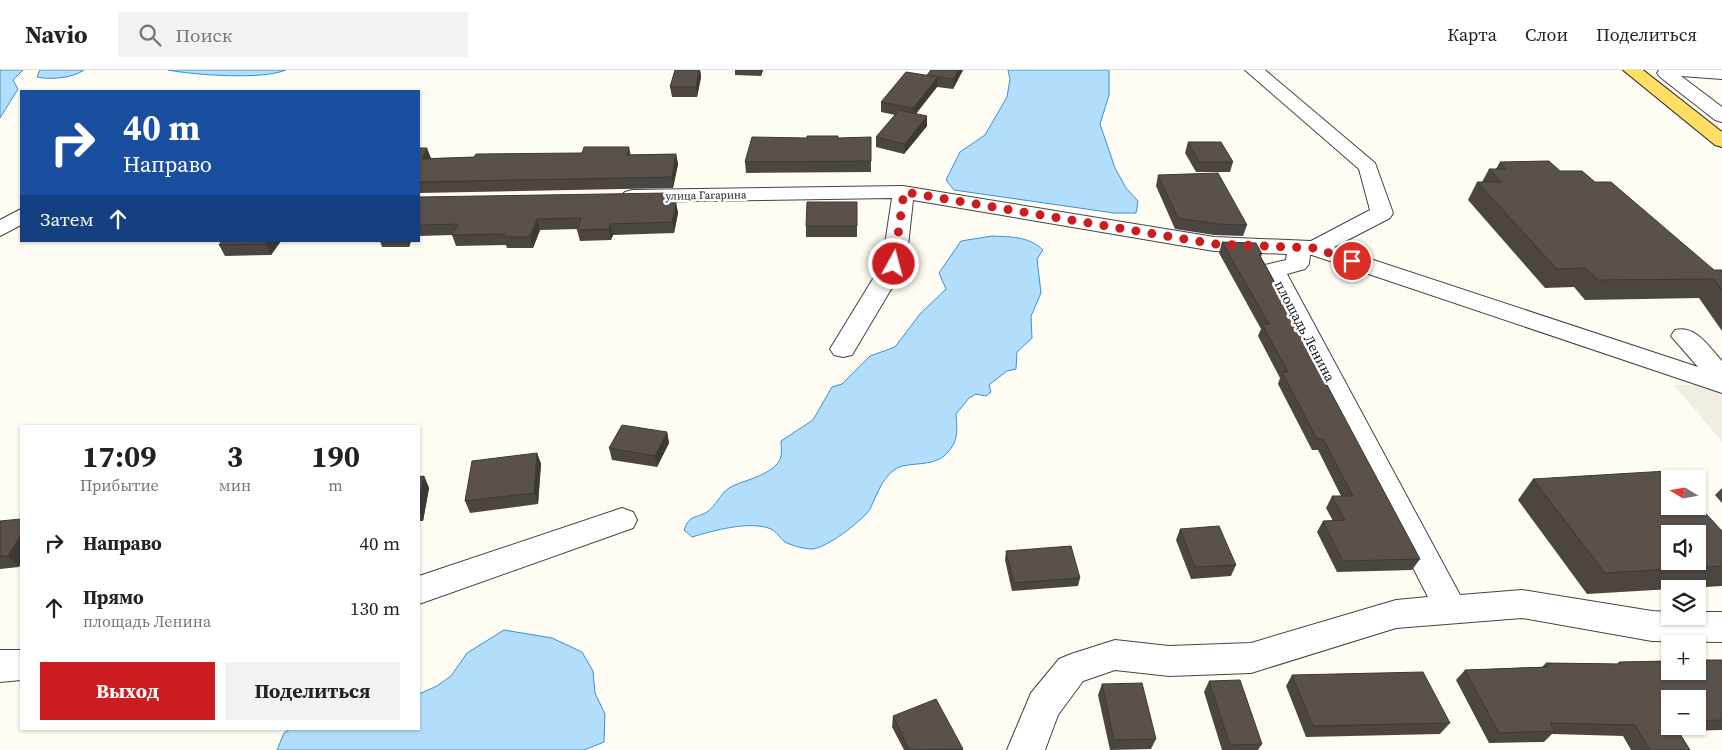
<!DOCTYPE html>
<html lang="ru">
<head>
<meta charset="utf-8">
<style>
  :root { --surface:#fff; --page:#f2f2f2; --text:#222; --muted:#767676; --line:#e0e0e0; --accent:#cc1c1f }
  body { margin:0; font-family:"Source Serif 4",serif; background:var(--page); color:var(--text); height:100vh; display:flex; flex-direction:column; font-size:19px; white-space:nowrap }
  * { box-sizing:border-box; margin:0 }
  p { font-size:16px; color:var(--muted) }
  .icon { flex:none; width:28px; height:28px; fill:none; stroke:currentColor; stroke-width:2; stroke-linecap:round; stroke-linejoin:round }
  .map { position:relative; flex:1; overflow:hidden }
  .side { position:absolute; left:20px; top:355px; width:400px; height:305px; display:flex; flex-direction:column; background:var(--surface); border-radius:0px; box-shadow:0 1px 4px #0004 }
  .side>* { flex:none }
  .hud { position:absolute; left:20px; top:20px; width:400px; height:152px; border-radius:0px; box-shadow:0 1px 4px #0004; background:#1a4fa0; color:#fff; overflow:hidden }
  .needle { width:32px; rotate:281deg }
  .tools { position:absolute; left:1661px; top:400px; display:grid; gap:10px }
  .tools a { display:grid; place-items:center; width:45px; height:45px; border-radius:0px; background:var(--surface); box-shadow:0 1px 4px #0004; font-size:25px }
  .pin { position:absolute; display:grid; place-items:center; width:42px; height:42px; color:#fff; margin:-21px; border:2px solid #fff; border-radius:50%; box-shadow:0 1px 5px #0007 }
  .me { position:absolute; width:55px; margin:-28px; rotate:7deg; stroke-linejoin:round; filter:drop-shadow(0 0 4px #0008) }
  .turn { display:flex; align-items:center; gap:18px; height:105px; padding:0 20px; font-size:22px }
  .turn .icon { width:65px; height:65px; stroke-width:2.5 }
  .turn b { display:block; font-size:35px; line-height:42px }
  .then { display:flex; align-items:center; height:48px; padding:0 20px; background:#0003; gap:10px; font-size:19px }
  .eta { display:flex; justify-content:space-evenly; align-items:center; height:85px; text-align:center }
  .eta b { font-size:30px; font-weight:700; line-height:35px }
  .button { display:flex; gap:10px; margin-top:auto; padding:10px 20px }
  .button a { flex:1; height:58px; border-radius:0px; background:var(--accent); color:#fff; font-size:20px; font-weight:700; line-height:58px; text-align:center }
  .button a+a { background:var(--page); color:var(--text) }
  ul { padding:0; list-style:none }
  li { display:flex; align-items:center; gap:15px; height:65px; padding:0 20px }
  li div { flex:1 }
  li b { display:block; font-size:19px }
  li em { font-style:normal }
  header { display:flex; align-items:center; gap:30px; box-sizing:border-box; height:70px; padding:0 25px; background:var(--surface); border-bottom:1px solid var(--line) }
  header strong { font-size:24px }
  nav { display:flex; gap:28px; margin-inline-start:auto; font-size:18px }
  .search { width:350px; height:45px; background:var(--page); display:flex; align-items:center; gap:12px; box-sizing:border-box; padding:0 18px; border-radius:0px; color:var(--muted); font-size:19px }
  .map>svg:first-child { display:block }
  .plaza { fill:#f1ede0 }
  .water { fill:#b3defb; stroke:#3591d7 }
  .lines { fill:none; stroke-linecap:round; stroke-linejoin:round }
  .minor-casing { stroke:#434343; stroke-width:2 }
  .major-casing { stroke:#212121; stroke-width:2 }
  .minor { fill:#fff; fill-rule:evenodd }
  .major { fill:#ffde63; fill-rule:evenodd }
  .wall { fill:#4d4640; fill-rule:evenodd }
  .shaded-wall { fill:#3f3934 }
  .building { fill:#5a514b; stroke:#3f3934; fill-rule:evenodd }
  .route { stroke:#cc1c1f; stroke-width:9; stroke-dasharray:0 16.2 }
  .labels { text-anchor:middle; stroke-width:5; stroke-linejoin:round; paint-order:stroke }
  .far-street-label { font-size:11px; fill:#101010; stroke:#fff }
  .street-label { font-size:14px; fill:#101010; stroke:#fff }
</style>
</head>
<body>
<header>
<strong>Navio</strong>
<div class="search"><svg class="icon" aria-label="search" viewBox="0 0 24 24"><circle cx="10" cy="10" r="6"/><path d="M15 15l6 6"/></svg>Поиск</div>
<nav><a>Карта</a><a>Слои</a><a>Поделиться</a></nav>
</header>
<div class="map">
<svg width="1722" height="680" viewBox="0 0 1722 680">
  <rect width="100%" height="100%" fill="#fffdf3"/>
  <!-- plaza -->
  <path class="plaza" d="M1722 314V372L1674 315Z"/>
  <!-- water -->
  <g class="water">
    <path d="M0 0H23L13 10 18 19 0 48Z"/>
    <path d="M40 0H84C73 8 51 10 37 7Z"/>
    <path d="M168 0H286C262 10 194 5 168 0Z"/>
    <path d="M1008 0H1109V25L1100 54 1115 98 1126 118 1138 131 1136 143H1114L954 120 946 110 960 82 985 65 1007 27 1010 9Z"/>
    <path d="M992 166C1010 167 1029 166 1043 180L1037 189 1041 223 1031 246 1032 268 1017 282 1016 299 1007 301 989 315 991 322 986 326 976 324 969 328 956 344C957 359 959 371 947 383 933 399 907 390 894 400 881 410 877 425 870 439 862 451 826 479 811 479 804 479 790 475 785 472 780 468 776 461 771 459 750 450 712 461 692 467L684 460C690 444 695 449 707 442 716 436 720 424 729 418 742 410 777 405 781 386 782 381 781 375 781 371L813 350 832 317 842 314 870 286 895 277 920 244 946 219 939 203 961 171Z"/>
    <path d="M504 560 552 568 582 582 593 601 595 623 605 644 604 672 584 680H277L284 663 290 659H419V624L437 616 451 606 467 583Z"/>
  </g>
  <g class="lines">
    <defs>
      <g id="minor">
        <path d="M1245 0H1265L1375 93 1393 143 1390 148 1334 177 1698 297 1671 266 1675 260C1696 255 1709 277 1722 291V323L1312 185H1310L1309 194 1305 199 1287 204 1460 525 1522 520 1652 541 1670 542V546H1698V542H1722V572L1652 571 1522 548 1396 558 1251 603 1169 606 1115 600 1083 611 1058 645 1045 680H1007L1031 623 1059 589 1071 584 1115 570 1169 576 1251 573 1396 530 1428 527 1261 200 1265 195 1286 190 1287 184 1214 181 913 130 906 194 852 285 843 287 834 285 830 279 882 194 892 128 632 132 625 130 621 126 625 122 632 120 903 116 1214 167 1311 171 1370 140 1359 99Z"/>
        <path d="M1659 0H1722V9L1681 6 1722 37V52L1715 50 1660 7 1657 3Z"/>
        <path d="M21 139V155L0 166V150Z"/>
        <path d="M622 438 633 442 637 450 633 458 419 534V506Z"/>
        <path d="M0 580H21V610L0 612Z"/>
      </g>
      <path id="major" d="M1623 0H1643L1722 62V77L1715 75Z"/>
    </defs>
    <!-- minor casing -->
    <use href="#minor" class="minor-casing"/>
    <!-- major casing -->
    <use href="#major" class="major-casing"/>
    <!-- minor -->
    <use href="#minor" class="minor"/>
    <!-- major -->
    <use href="#major" class="major"/>
  </g>
  <!-- wall -->
  <g class="wall">
    <path d="M675 0H700L701 7 697 27H672L670 17Z"/>
    <path d="M735 0H763L761 6 735 5Z"/>
    <path d="M963 0 953 19 937 17 916 44 927 56 904 84 876 77V67L895 45 881 42V32L927 6Z"/>
    <path d="M807 68H838L871 91V102L746 103 745 92Z"/>
    <path d="M1188 72 1233 92 1230 102H1196L1185 83Z"/>
    <path d="M419 78 431 88 676 84 678 94 673 118 419 123Z"/>
    <path d="M1500 92 1560 101 1595 112 1714 200H1722V261L1699 228 1585 230 1574 217 1545 218 1468 130 1477 112H1482L1489 99H1496Z"/>
    <path d="M1158 105 1247 155 1243 166 1214 165 1175 159 1156 116Z"/>
    <path d="M419 127 676 133 678 143 674 163 613 165 611 170 580 171 577 160 578 159 540 160 533 178H507L506 175 456 176 452 165 419 166Z"/>
    <path d="M857 132V167H806V156Z"/>
    <path d="M219 171H281L271 185 225 186 219 175 222 171Z"/>
    <path d="M380 171H411L409 177H382Z"/>
    <path d="M1222 172 1262 184 1261 187 1284 229 1283 232 1420 489 1412 500 1337 502 1317 462 1323 451H1333L1326 438 1332 426H1341L1318 380H1312L1278 314 1280 308 1258 266 1261 259 1219 183Z"/>
    <path d="M667 362 669 373 657 397 612 390 609 378Z"/>
    <path d="M537 383 541 394 538 434 470 443 465 431Z"/>
    <path d="M424 406 429 418 423 451H419V407Z"/>
    <path d="M1533 409 1722 461V516L1587 524 1518 430Z"/>
    <path d="M1722 418V433L1715 425Z"/>
    <path d="M0 451 19 497 0 499Z"/>
    <path d="M1180 459 1236 495 1231 506 1191 509 1176 470Z"/>
    <path d="M1006 481 1080 508 1078 516 1012 521 1005 490Z"/>
    <path d="M1722 590V660L1678 661 1690 680H1631L1623 666 1552 664 1544 672 1489 673 1456 610 1465 600 1542 597 1546 593 1617 594 1619 592ZM1670 629H1698V656H1670Z"/>
    <path d="M1292 605 1450 653 1440 664 1306 667 1286 616Z"/>
    <path d="M1209 611 1262 674 1258 680H1222L1204 622Z"/>
    <path d="M1102 614 1156 669 1151 679 1110 680 1098 625Z"/>
    <path d="M893 646 963 679V680H904L892 657Z"/>
  </g>
  <!-- shaded-wall -->
  <g class="shaded-wall">
    <path d="M699 0H700L701 7 697 27 696 17Z"/>
    <path d="M760 0H763L761 6Z"/>
    <path d="M958 0H963L953 19 954 9Z"/>
    <path d="M938 7 937 17 912 48 913 38Z"/>
    <path d="M927 46V56L904 84 905 74Z"/>
    <path d="M629 77 631 87 627 85Z"/>
    <path d="M427 78 431 88 422 89Z"/>
    <path d="M676 84 678 94 673 118 672 107Z"/>
    <path d="M669 123 670 134 667 133Z"/>
    <path d="M676 133 678 143 674 163 672 152Z"/>
    <path d="M537 149 540 160 533 178 530 167Z"/>
    <path d="M610 154 613 165 611 170 609 159Z"/>
    <path d="M268 171H281L271 185 265 174Z"/>
    <path d="M406 171H411L409 177Z"/>
    <path d="M667 362 669 373 657 397 655 386Z"/>
    <path d="M537 383 541 394 538 434 534 423Z"/>
    <path d="M424 406 429 418 423 451 419 442V433Z"/>
    <path d="M21 464V494L19 497 8 486Z"/>
  </g>
  <!-- building -->
  <g class="building">
    <path d="M675 0H699L696 17H670Z"/>
    <path d="M931 0H958L954 9 927 5Z"/>
    <path d="M906 2 938 7 913 38 881 32Z"/>
    <path d="M899 40 927 46 905 74 876 67Z"/>
    <path d="M807 66H838V68L871 67V91L745 92 752 67 807 68Z"/>
    <path d="M1188 72H1221L1233 92H1199Z"/>
    <path d="M584 77H629L627 85 676 84 672 107 419 112V78H427L422 89 474 87 476 84 582 83Z"/>
    <path d="M1549 91 1560 101H1582L1595 112H1611L1714 200H1722V220L1714 209 1598 210 1586 198 1557 199 1477 112H1501L1489 99H1506L1500 92Z"/>
    <path d="M1218 103 1247 155 1218 154 1178 148 1158 105Z"/>
    <path d="M669 123 667 133H676L672 152 610 154 609 159 577 160 581 148 537 149 530 167H503L505 164 452 165 458 154 419 155V127Z"/>
    <path d="M807 132H857V156H806Z"/>
    <path d="M222 171H268L265 174 219 175Z"/>
    <path d="M1222 172 1256 173 1262 184H1259L1284 229H1281L1420 489 1343 491 1323 451 1345 450 1332 426H1353L1323 369H1317L1282 302H1288L1262 254H1269Z"/>
    <path d="M622 355 667 362 655 386 609 378Z"/>
    <path d="M537 383 534 423 465 431 472 391Z"/>
    <path d="M1667 401 1674 409H1670V436H1698V435L1722 461V496L1605 503 1533 409ZM1670 464H1698V491H1670Z"/>
    <path d="M424 406 419 433V407Z"/>
    <path d="M21 449V464L8 486H0V451Z"/>
    <path d="M1219 456 1236 495 1195 497 1180 459Z"/>
    <path d="M1071 476 1080 508 1014 513 1006 481Z"/>
    <path d="M1698 590H1722V650L1698 651V629H1670V656H1675L1690 680H1650L1635 655 1550 653 1555 661 1499 663 1465 600 1548 597 1546 593 1621 594 1619 592 1670 591V601H1698Z"/>
    <path d="M1423 602 1450 653 1313 656 1292 605Z"/>
    <path d="M1240 610 1262 674 1230 675 1209 611Z"/>
    <path d="M1142 613 1156 669 1114 670 1102 614Z"/>
    <path d="M936 629 963 679 909 680 893 646Z"/>
  </g>
  <g class="lines">
    <!-- route -->
    <path class="route" d="M894 194 904 122 1214 174 1315 178 1352 191"/>
  </g>
  <g class="labels">
    <!-- far-street labels -->
    <g class="far-street-label">
      <text transform="translate(706 125) rotate(-1)" y="4">улица Гагарина</text>
    </g>
    <!-- street labels -->
    <g class="street-label">
      <text transform="translate(1305 261) rotate(62)" y="5">площадь Ленина</text>
    </g>
  </g>
</svg>
<div class="tools">
<a><svg class="needle" viewBox="-14 -14 28 28"><path d="M0-13l5 13h-10z" fill="#e53935"/><path d="M0 13l5-13h-10z" fill="#767676"/></svg></a>
<a><svg class="icon" aria-label="sound" viewBox="0 0 24 24"><path d="M4 9h4l5-4v14l-5-4H4zM17 9q2 3 0 6"/></svg></a>
<a><svg class="icon" aria-label="layers" viewBox="0 0 24 24"><path d="M12 4l9 5-9 5-9-5zM3 14l9 5 9-5"/></svg></a>
<a>+</a>
<a>−</a>
</div>
<div class="pin" style="left:1352px;top:191px;background:#d93025"><svg class="icon" aria-label="arrive" viewBox="0 0 24 24"><path d="M6 21V4h12l-3 4 3 4H6"/></svg></div>
<svg class="me" style="left:894px;top:194px" viewBox="-20 -20 40 40"><circle r="17" fill="#cc1c1f" stroke="#fff" stroke-width="3"/><path d="M0-11L8 9 0 5-8 9z" fill="#fff"/></svg>
<div class="hud">
<div class="turn"><svg class="icon" aria-label="right" viewBox="0 0 24 24"><path d="M7 20v-9h11M14 6l5 5-5 5"/></svg><div><b>40 m</b>Направо</div></div>
<div class="then">Затем<svg class="icon" aria-label="ahead" viewBox="0 0 24 24"><path d="M12 20V5M6 11l6-6 6 6"/></svg></div>
</div>
<section class="side">
<div class="eta">
<div><b>17:09</b><p>Прибытие</p></div>
<div><b>3</b><p>мин</p></div>
<div><b>190</b><p>m</p></div>
</div>
<ul>
<li><svg class="icon" aria-label="right" viewBox="0 0 24 24"><path d="M7 20v-9h11M14 6l5 5-5 5"/></svg><div><b>Направо</b></div><em>40 m</em></li>
<li><svg class="icon" aria-label="ahead" viewBox="0 0 24 24"><path d="M12 20V5M6 11l6-6 6 6"/></svg><div><b>Прямо</b><p>площадь Ленина</p></div><em>130 m</em></li>
</ul>
<div class="button"><a>Выход</a><a>Поделиться</a></div>
</section>
</div>
</body>
</html>
